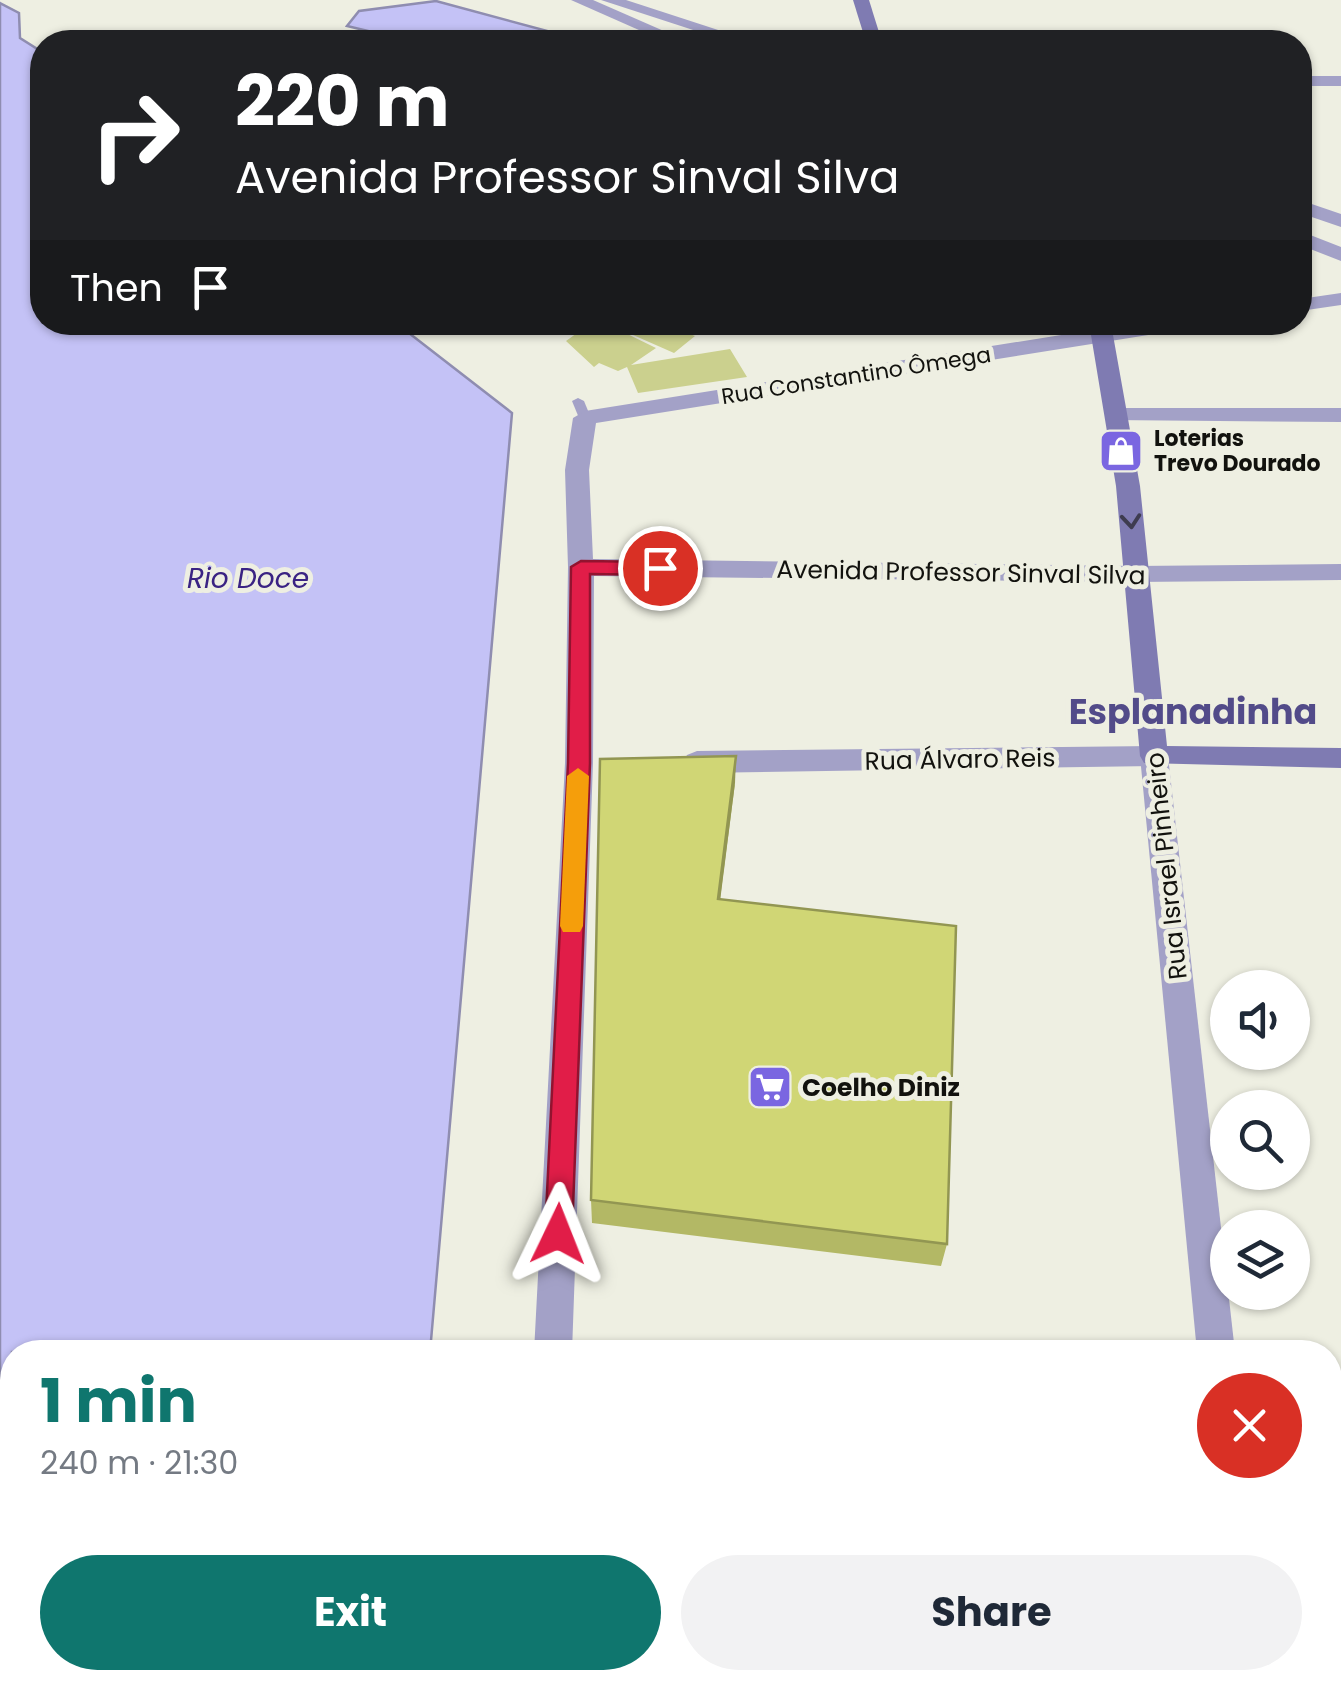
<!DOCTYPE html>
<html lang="en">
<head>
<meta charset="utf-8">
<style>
  :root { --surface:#fff; --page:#f2f2f3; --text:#1f2937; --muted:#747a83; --accent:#0f766e }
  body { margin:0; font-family:Poppins,sans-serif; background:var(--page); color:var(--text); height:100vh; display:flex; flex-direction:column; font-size:38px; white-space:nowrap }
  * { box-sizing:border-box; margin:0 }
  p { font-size:32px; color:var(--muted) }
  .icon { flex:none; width:55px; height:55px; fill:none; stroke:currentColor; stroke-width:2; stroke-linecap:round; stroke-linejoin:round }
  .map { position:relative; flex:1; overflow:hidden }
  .side { position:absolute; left:0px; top:1340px; width:1342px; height:350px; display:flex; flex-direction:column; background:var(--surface); border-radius:40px 40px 0 0; box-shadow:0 2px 8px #0004 }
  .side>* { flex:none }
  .top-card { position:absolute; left:30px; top:30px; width:1282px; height:305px; border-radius:40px; box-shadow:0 2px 8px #0004; background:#202124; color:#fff; overflow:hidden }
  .tools { position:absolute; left:1210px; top:970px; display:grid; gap:20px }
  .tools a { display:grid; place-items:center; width:100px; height:100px; border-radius:50%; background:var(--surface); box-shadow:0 2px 8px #0004; font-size:50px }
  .pin { position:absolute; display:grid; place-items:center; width:85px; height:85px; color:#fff; margin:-42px; border:5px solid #fff; border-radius:50%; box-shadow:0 2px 10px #0007 }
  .me { position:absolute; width:110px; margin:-55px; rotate:2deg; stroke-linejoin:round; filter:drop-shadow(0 0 8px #0008) }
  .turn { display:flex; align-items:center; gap:35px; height:210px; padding:0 40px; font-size:45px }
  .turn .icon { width:130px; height:130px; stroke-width:2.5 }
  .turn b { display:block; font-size:70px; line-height:85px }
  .then { display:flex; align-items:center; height:95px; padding:0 40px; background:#0003; gap:20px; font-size:38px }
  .round { display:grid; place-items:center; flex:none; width:105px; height:105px; border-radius:52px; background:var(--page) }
  .head { display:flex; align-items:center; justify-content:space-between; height:170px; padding:0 40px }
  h1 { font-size:60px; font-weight:700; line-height:75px; color:var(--accent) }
  .cta { display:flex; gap:20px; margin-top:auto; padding:20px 40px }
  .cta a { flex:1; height:115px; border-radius:60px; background:var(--accent); color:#fff; font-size:40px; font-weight:700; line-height:115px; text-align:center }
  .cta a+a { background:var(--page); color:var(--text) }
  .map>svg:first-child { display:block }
  .green { fill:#cbd08e }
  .water { fill:#c4c2f6; stroke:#8f8db0; stroke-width:2.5 }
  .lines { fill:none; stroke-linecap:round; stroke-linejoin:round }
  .stream { stroke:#8f8db0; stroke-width:10 }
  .service { fill:#a3a1c7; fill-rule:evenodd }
  .minor { fill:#a3a1c7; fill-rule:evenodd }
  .tertiary { fill:#a3a1c7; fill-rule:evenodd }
  .secondary { fill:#7f7bb2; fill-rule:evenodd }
  .wall { fill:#b3b865 }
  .shaded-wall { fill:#929652 }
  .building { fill:#d0d675; stroke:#929652; stroke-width:2.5 }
  .oneway { stroke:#3e3c50 }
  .route { fill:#e11d48; stroke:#92132f; stroke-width:2.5 }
  .slow { fill:#f59e0b }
  .labels { text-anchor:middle; stroke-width:10; stroke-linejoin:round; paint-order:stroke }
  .far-street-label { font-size:22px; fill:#12120e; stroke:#eeefe2 }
  .far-poi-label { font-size:22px; font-weight:bold; fill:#12120e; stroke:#eeefe2; text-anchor:start }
  .street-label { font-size:25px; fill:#12120e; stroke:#eeefe2 }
  .poi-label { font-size:25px; font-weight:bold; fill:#12120e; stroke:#eeefe2; text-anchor:start }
  .water-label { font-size:28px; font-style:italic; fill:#3a2383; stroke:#eeefe2 }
  .district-label { font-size:35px; font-weight:bold; fill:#524b89; stroke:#eeefe2 }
</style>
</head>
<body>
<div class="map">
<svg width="1341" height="1690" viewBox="0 0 1341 1690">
  <rect width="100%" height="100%" fill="#eeefe2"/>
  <!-- green -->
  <g class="green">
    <path d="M636 322 661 323 695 336 674 353 624 331Z"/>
    <path d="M591 323H605L656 348 631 365 730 349 747 377 638 393 627 367 618 371 599 363 594 367 566 341Z"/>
  </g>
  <!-- water -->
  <g class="water">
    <path d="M436 1 588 42H414L347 26 359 11Z"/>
    <path d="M0 3 19 13 20 38 42 52V322L396 323 512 413 430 1352H12V1678H384L382 1690H0Z"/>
  </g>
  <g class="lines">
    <!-- stream -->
    <g class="stream">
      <path d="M1330 1495 1341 1488"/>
      <path d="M1007 1690 1026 1678"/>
    </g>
    <!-- service -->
    <path class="service" d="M578 398 584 401 591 418 589 420H581L579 418 572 401Z"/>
    <!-- minor -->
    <g class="minor">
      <path d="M601 0H626L755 42H730Z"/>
      <rect x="1300" y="76" width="41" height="10"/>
      <path d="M1300 200 1341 214V227L1300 213Z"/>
      <path d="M1341 293V305L1300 311V299Z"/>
      <path d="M1142 322H1197L1186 329 596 423 589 470 593 559 1135 566 1341 564V580L1135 582 594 576 593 763 572 1352H534L565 763 568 567 565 470 573 418 585 411Z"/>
      <path d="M1118 408H1341V422L1110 420 1106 415Z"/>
      <path d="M1154 746 1164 749 1168 756 1164 763 1154 766 697 773 687 769 683 762 687 755 697 751Z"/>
      <path d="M1341 1404V1445L1330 1450V1409Z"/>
      <path d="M1330 1589 1341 1590V1632L1330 1631Z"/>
      <path d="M526 1678H569L570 1690H526Z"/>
    </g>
    <!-- tertiary -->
    <g class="tertiary">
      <path d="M571 0H593L689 42H666Z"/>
      <path d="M1300 231 1341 247V261L1300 245Z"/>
      <path d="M1154 746 1164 749 1168 756 1235 1352H1197L1140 756 1144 749Z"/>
      <path d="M1207 1678H1250L1252 1690H1208Z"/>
      <path d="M1258 1678H1301L1303 1690H1259Z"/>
    </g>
    <!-- secondary -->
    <g class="secondary">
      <path d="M853 0H869L882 42H866Z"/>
      <path d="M1084 322H1106L1113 335 1140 486 1167 746 1341 748V768L1144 763 1140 756 1116 486 1091 335Z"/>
    </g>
  </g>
  <!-- wall -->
  <path class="wall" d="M735 783 720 899 947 1244 941 1266 592 1223 591 1200Z"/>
  <!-- shaded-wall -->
  <path class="shaded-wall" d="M736 756 735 783 717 925 718 899Z"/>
  <!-- building -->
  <path class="building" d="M736 756 718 899 956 926 947 1244 591 1200 600 759Z"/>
  <!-- one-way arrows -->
  <defs><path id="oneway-chevron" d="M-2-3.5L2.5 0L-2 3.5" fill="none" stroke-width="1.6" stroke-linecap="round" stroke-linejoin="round" transform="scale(2.5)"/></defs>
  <use class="oneway" href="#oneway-chevron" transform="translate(1131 521) rotate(85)"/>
  <!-- route -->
  <path class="route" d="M581 561 660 562 670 568 660 575 590 574V763L572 1234 568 1243 558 1247 549 1243 545 1234 568 763 571 567Z"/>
  <!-- slow -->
  <path class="slow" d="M578 768 589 776 583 926 580 932H563L560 926 567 776Z"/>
  <!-- icons -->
  <defs>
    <symbol id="shop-square" viewBox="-11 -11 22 22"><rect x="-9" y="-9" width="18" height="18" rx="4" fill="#7a66e1" stroke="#eeefe2"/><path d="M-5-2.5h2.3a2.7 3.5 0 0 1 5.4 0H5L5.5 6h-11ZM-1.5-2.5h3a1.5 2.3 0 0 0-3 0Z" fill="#fff"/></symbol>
    <symbol id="supermarket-square" viewBox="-11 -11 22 22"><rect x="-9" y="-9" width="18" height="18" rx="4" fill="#7a66e1" stroke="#eeefe2"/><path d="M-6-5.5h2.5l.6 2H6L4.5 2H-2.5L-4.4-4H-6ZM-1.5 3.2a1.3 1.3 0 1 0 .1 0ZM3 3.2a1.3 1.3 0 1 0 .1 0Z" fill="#fff"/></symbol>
  </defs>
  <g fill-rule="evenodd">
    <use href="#shop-square" x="1096" y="426" width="50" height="50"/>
    <use href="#supermarket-square" x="745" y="1062" width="50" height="50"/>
  </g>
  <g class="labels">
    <!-- far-street labels -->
    <g class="far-street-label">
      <text transform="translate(856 375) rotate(-9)" y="8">Rua Constantino Ômega</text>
    </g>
    <!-- far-poi labels -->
    <g class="far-poi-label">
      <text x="1154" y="446">Loterias<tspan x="1154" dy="25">Trevo Dourado</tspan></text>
    </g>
    <!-- street labels -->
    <g class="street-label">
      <text transform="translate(961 572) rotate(1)" y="9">Avenida Professor Sinval Silva</text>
      <text transform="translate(960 759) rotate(-1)" y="9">Rua Álvaro Reis</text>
      <text transform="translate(1166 866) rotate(-96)" y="9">Rua Israel Pinheiro</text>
    </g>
    <!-- poi labels -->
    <g class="poi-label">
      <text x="802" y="1096">Coelho Diniz</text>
    </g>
    <!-- water labels -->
    <g class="water-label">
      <text x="248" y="588">Rio Doce</text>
    </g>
    <!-- district labels -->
    <g class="district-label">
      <text x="1193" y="724">Esplanadinha</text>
    </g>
  </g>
</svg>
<div class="tools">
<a><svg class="icon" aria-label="sound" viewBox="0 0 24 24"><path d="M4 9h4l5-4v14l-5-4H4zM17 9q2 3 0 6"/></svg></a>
<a><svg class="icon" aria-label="search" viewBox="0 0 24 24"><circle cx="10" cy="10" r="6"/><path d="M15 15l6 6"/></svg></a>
<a><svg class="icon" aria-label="layers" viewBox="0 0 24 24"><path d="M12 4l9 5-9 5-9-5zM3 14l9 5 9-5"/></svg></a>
</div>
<div class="pin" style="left:660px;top:568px;background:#d93025"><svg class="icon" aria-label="arrive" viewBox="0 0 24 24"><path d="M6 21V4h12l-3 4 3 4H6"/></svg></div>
<svg class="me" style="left:558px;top:1234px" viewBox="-20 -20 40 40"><path d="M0-17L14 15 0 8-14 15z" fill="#e11d48" stroke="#fff" stroke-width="4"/></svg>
<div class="top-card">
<div class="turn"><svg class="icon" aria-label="right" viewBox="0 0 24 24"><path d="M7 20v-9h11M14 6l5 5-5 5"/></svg><div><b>220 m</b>Avenida Professor Sinval Silva</div></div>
<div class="then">Then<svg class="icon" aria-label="arrive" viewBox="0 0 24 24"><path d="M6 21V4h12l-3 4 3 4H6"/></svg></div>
</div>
<section class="side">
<div class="head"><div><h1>1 min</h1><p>240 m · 21:30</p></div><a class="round" style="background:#d93025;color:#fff"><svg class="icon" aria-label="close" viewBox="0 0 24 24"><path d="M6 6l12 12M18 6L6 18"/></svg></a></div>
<div class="cta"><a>Exit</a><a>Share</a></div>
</section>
</div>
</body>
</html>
